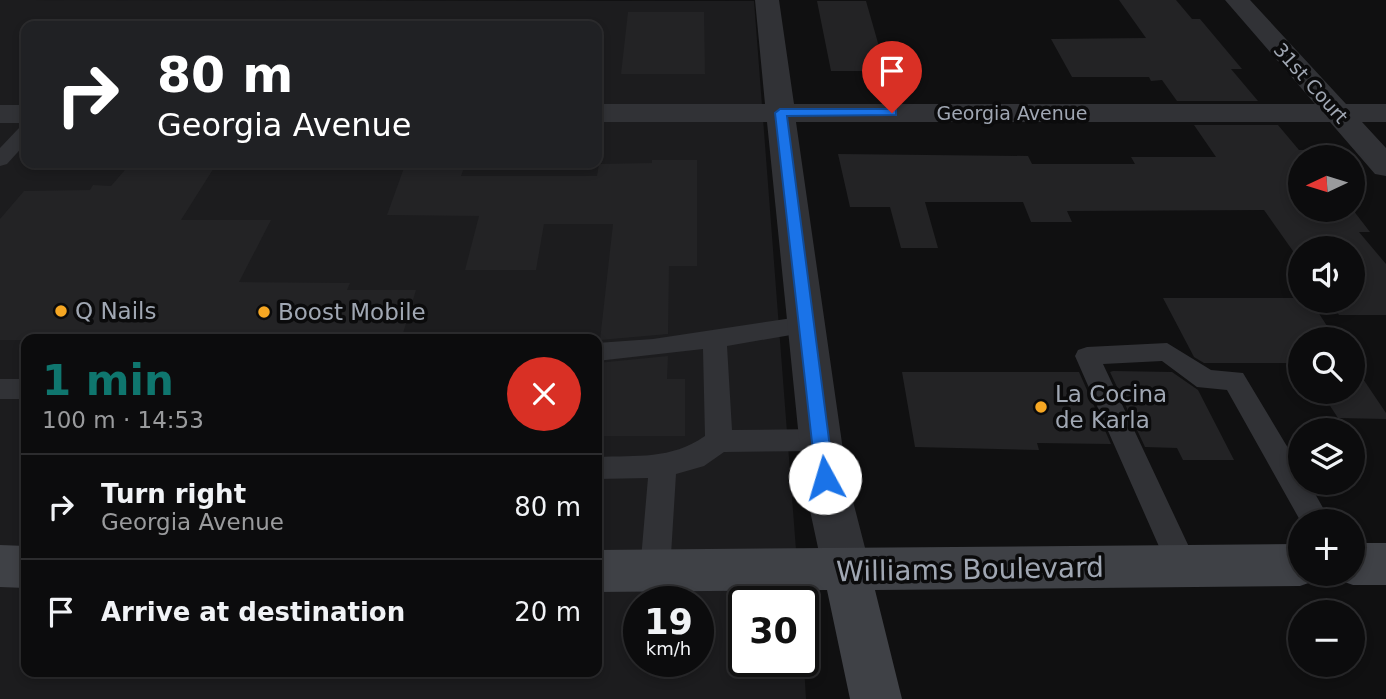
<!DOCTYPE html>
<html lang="en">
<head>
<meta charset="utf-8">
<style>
  :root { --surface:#0c0c0d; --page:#151516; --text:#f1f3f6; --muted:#9a9b9d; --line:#2c2c2e; --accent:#0f766e }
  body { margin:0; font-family:"DejaVu Sans",sans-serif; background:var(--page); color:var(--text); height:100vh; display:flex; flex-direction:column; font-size:26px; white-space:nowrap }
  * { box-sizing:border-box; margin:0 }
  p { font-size:23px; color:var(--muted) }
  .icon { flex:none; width:38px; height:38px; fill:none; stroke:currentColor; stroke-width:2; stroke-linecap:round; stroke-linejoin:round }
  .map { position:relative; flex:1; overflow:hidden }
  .drawer { position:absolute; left:21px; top:334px; width:581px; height:343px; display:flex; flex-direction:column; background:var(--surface); border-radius:14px; box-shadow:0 4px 10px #0003,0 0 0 2px var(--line) }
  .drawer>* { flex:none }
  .hud { position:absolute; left:21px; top:21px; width:581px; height:147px; border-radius:14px; box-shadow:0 4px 10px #0003,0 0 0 2px var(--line); background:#202124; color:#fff; overflow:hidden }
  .needle { width:46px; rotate:266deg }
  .buttons { position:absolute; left:1288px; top:145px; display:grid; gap:14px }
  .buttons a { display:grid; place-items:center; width:77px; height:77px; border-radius:50%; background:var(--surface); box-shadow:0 4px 10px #0003,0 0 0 2px var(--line); font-size:35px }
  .speed { position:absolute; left:623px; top:586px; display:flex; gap:14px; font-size:35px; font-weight:700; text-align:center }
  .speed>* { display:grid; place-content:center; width:91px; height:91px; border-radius:50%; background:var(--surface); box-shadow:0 4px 10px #0003,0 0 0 2px var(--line); line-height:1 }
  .speed small { font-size:18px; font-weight:400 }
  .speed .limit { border:4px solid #111; border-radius:10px; background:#fff; color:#111 }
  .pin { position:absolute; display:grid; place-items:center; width:60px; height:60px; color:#fff; margin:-72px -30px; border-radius:50% 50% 50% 0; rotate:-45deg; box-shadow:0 0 7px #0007 }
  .pin .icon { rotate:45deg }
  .me { position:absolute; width:77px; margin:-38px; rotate:354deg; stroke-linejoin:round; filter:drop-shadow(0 0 5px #0008) }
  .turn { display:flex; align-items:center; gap:24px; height:147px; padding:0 21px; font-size:32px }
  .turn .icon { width:91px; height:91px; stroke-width:2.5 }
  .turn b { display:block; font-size:49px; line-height:60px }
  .round { display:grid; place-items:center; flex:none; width:74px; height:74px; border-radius:37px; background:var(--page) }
  .overview { display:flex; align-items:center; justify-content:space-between; height:119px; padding:0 21px }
  h1 { font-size:42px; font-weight:800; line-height:52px; color:var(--accent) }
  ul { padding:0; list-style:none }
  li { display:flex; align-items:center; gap:21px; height:105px; padding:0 21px; border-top:2px solid var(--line) }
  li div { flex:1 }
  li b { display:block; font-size:26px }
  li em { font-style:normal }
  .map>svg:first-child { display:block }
  .built { fill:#1c1c1e; fill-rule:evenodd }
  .building { fill:#232325 }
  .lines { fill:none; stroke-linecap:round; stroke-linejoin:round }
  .lane { fill:#313236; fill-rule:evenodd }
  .street { fill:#313236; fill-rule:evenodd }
  .secondary { fill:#3f4146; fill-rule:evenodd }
  .route { fill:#1a73e8; stroke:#114b97; stroke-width:2 }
  .poi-dot { fill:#f6a723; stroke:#0b0b0c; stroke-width:2.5 }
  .labels { text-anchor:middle; stroke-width:7; stroke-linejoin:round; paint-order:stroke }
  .far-street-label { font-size:19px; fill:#a0a7b3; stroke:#0b0b0c }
  .poi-label { font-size:23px; fill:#a0a7b3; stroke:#0b0b0c; text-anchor:start }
  .near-street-label { font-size:28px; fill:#a0a7b3; stroke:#0b0b0c }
</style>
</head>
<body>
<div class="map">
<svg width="1386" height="699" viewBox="0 0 1386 699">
  <rect width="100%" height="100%" fill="#101011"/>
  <!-- built -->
  <path class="built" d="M0 0 754 1 800 602H744V662H803V650L806 699H0ZM26 26H597V163H26ZM26 340H597V672H26ZM639 602H698V662H639Z"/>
  <!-- building -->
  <g class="building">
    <path d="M1119 0H1176L1192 19H1200L1242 69H1231L1258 101H1177L1162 80 1151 81 1149 77H1072L1051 39 1146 38Z"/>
    <path d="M817 1H866L886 71H831Z"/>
    <path d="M628 12H704L705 74H621Z"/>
    <path d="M1194 125H1278L1299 150H1304L1310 158H1300V210H1353L1370 232H1359L1386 264V315H1339L1329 301H1353V248H1300V261L1264 210 1067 211 1072 222H1031L1023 202H925L938 248H901L890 207H850L838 154 1028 156 1032 164H1135L1131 157H1216Z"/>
    <path d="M652 160H697V266H669L668 334 600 340 613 224H544L536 270H465L479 216 387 215 405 165H465L461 176H597L599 164 652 163Z"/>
    <path d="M131 163H217L181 220H271L239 282 350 283 347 290H416L401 340H0V219L24 191 90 190 93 185 111 186Z"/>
    <path d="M1163 298H1300V301H1311L1336 340H1300V363H1204L1194 357Z"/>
    <path d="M668 356 667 379H685V436H597V363Z"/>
    <path d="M1353 364 1386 413V419L1338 418 1321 392H1353Z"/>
    <path d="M1113 371 1172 372 1198 390 1234 460H1183L1177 448 1145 447 1110 372Z"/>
    <path d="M902 372H1079L1111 444 1037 443 1039 450 915 447Z"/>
  </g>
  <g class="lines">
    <!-- lane -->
    <g class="lane">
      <path d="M26 126V143L7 164 0 166V148L19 128Z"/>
      <path d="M806 316 814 319 818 325 814 331 727 346 732 430 820 429 829 432 833 440 829 448 820 451 724 452 704 466 676 474 670 571 666 581 655 585 644 581 640 571 648 478 597 479V457C638 455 670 460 705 436L703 349 597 361V343L653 339Z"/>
      <path d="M1167 343 1211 370 1243 373 1300 468V483H1309L1331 522H1301L1227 390 1197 387 1162 361 1103 364 1198 566 1194 576 1183 580 1172 576 1075 356 1078 350 1087 347Z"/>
      <rect x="0" y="379" width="26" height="20"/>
    </g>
    <!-- street -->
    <g class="street">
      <path d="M755 0H779L794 104H1315L1225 0H1250L1346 104H1386V122H1362L1386 148V176L1375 174 1330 122H796L847 478 871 571 864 586 847 592 830 586 823 571 803 478 767 122H597V104H765Z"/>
      <rect x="0" y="105" width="26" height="18"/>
    </g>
    <!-- secondary -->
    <g class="secondary">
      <path d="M1353 543H1386V585H1353L1336 579 1334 574H1353Z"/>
      <path d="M1300 544V574H1319L1317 580 1300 586 875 590 902 699H850L827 590 597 592V550Z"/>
      <path d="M0 545 26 546V588L0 587Z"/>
    </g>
  </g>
  <!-- route -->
  <path class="route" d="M892 109 896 110V115L787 116 834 478 825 485 816 478 775 113 780 109Z"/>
  <!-- markers -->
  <g class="poi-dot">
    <circle cx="61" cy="311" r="7"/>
    <circle cx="264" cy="312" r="7"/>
    <circle cx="1041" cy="407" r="7"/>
  </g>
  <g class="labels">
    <!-- far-street labels -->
    <g class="far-street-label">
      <text transform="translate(1311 83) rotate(48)" y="7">31st Court</text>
      <text x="1012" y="120">Georgia Avenue</text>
    </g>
    <!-- poi labels -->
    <g class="poi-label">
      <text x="75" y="319">Q Nails</text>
      <text x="278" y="320">Boost Mobile</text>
      <text x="1055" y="402">La Cocina<tspan x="1055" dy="26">de Karla</tspan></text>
    </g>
    <!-- near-street labels -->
    <g class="near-street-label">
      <text transform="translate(970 569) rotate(-1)" y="10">Williams Boulevard</text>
    </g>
  </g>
</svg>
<div class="buttons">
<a><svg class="needle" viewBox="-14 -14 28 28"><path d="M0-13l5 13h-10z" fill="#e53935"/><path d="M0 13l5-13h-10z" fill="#9a9b9d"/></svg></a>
<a><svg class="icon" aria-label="sound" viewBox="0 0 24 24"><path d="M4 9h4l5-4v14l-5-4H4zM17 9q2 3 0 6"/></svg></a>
<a><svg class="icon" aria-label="search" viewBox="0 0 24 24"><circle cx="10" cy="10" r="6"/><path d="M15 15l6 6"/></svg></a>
<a><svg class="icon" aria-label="layers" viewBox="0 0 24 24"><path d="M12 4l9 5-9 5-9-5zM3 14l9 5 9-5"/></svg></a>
<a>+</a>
<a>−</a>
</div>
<div class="speed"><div>19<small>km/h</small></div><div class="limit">30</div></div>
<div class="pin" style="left:892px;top:113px;background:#d93025"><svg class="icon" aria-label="arrive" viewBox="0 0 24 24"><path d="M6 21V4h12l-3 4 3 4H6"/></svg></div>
<svg class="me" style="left:825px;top:478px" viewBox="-20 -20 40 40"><circle r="19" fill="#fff"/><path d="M0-13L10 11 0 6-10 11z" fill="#1a73e8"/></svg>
<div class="hud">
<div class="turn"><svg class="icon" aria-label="right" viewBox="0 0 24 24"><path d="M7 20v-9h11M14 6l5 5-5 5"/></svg><div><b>80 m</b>Georgia Avenue</div></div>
</div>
<section class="drawer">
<div class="overview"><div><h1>1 min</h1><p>100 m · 14:53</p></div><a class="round" style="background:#d93025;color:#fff"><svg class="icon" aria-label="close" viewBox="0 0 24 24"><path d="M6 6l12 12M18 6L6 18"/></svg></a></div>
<ul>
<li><svg class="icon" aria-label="right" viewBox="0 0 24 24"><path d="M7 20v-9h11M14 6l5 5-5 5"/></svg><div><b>Turn right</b><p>Georgia Avenue</p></div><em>80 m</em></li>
<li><svg class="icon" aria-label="arrive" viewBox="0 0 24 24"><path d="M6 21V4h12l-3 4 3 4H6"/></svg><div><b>Arrive at destination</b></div><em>20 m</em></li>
</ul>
</section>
</div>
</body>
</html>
